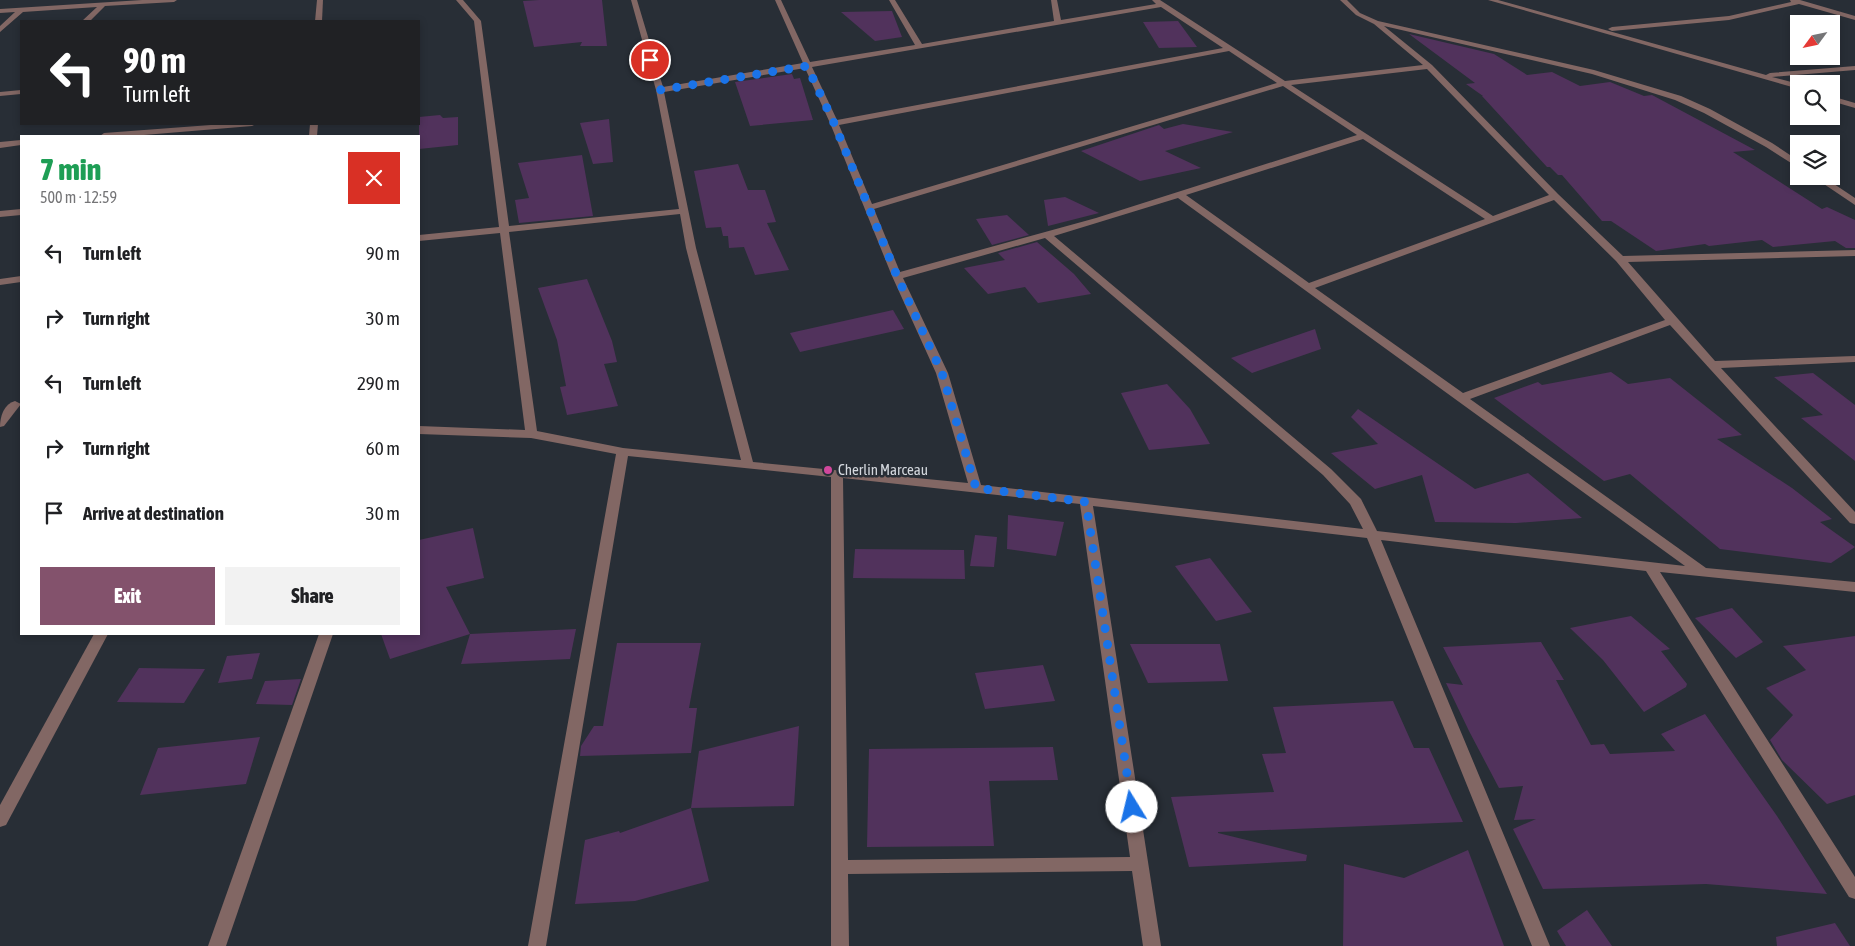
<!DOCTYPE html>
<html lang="en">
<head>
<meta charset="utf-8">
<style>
  :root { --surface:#fff; --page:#f2f2f2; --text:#202124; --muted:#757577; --accent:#83526c }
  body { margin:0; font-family:"Asap Condensed",sans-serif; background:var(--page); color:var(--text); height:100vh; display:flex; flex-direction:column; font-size:19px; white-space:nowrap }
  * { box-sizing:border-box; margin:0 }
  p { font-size:16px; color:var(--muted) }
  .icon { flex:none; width:28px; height:28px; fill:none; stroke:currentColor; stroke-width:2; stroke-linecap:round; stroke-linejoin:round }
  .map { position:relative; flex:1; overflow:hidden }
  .details { position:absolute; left:20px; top:135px; width:400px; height:500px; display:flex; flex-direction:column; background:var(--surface); border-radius:0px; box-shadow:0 2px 8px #0003 }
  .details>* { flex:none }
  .banner { position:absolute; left:20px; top:20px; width:400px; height:105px; border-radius:0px; box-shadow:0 2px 8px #0003; background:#202124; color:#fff; overflow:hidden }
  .needle { width:32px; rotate:237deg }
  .fabs { position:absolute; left:1790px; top:15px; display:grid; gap:10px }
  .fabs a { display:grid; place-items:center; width:50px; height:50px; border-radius:0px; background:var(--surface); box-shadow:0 2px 8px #0003; font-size:25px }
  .pin { position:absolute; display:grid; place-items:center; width:42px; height:42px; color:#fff; margin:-21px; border:2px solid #fff; border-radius:50%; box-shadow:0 1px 5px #0007 }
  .me { position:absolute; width:55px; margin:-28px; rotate:351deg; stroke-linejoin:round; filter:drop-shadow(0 0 4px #0008) }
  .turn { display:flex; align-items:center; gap:18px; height:105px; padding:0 20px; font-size:22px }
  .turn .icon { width:65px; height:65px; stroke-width:2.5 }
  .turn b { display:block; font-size:35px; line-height:42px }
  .round { display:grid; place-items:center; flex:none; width:52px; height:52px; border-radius:0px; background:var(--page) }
  .overview { display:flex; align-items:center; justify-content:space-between; height:85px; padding:0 20px }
  h1 { font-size:30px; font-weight:800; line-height:38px; color:#1e9e55 }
  .action { display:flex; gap:10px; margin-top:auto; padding:10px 20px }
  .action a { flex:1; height:58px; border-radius:0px; background:var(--accent); color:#fff; font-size:20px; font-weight:800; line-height:58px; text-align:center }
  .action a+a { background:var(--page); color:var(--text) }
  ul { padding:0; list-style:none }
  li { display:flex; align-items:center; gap:15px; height:65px; padding:0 20px }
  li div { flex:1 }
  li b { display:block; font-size:19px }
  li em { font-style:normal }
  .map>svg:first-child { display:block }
  .building { fill:#51325c }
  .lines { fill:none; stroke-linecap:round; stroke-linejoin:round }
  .minor { fill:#826764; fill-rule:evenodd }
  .route { stroke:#1a73e8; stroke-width:9; stroke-dasharray:0 16.2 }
  .hotel-dot { fill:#d1479c; stroke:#282e36; stroke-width:2 }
  .labels { text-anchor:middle; stroke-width:5; stroke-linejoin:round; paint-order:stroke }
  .poi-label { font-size:15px; fill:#d4d8de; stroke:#282e36; text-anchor:start }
</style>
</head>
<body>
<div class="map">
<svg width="1855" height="946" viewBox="0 0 1855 946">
  <rect width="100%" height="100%" fill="#282e36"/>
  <!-- building -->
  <g class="building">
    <path d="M539 0H602L607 46H580L582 42 534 47 523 1Z"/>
    <path d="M892 11 902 37 875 41 841 12Z"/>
    <path d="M1178 21 1197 47 1159 48 1143 22Z"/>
    <path d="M1409 34 1494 54 1527 75 1552 72 1580 86 1610 82 1644 96 1652 95 1755 150 1733 152 1822 209 1827 207 1855 220V248H1846L1835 241 1773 247 1762 240 1709 246 1705 244 1656 251 1611 221H1602L1562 175H1558L1550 167H1547L1482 96H1483L1466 84 1475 83Z"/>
    <path d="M792 74 794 79 800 78 813 120 750 126 735 82Z"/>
    <path d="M440 115 443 118 458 117V145L419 149V117Z"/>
    <path d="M609 119 613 162 593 164 580 123Z"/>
    <path d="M1183 124 1233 132 1165 151 1201 168 1140 181 1081 151 1159 125 1164 129Z"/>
    <path d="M582 155 593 216 519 223 515 200 529 198 518 163Z"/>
    <path d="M738 164 748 190H765L776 222 767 223 789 270 755 275 744 247 729 248 728 236H723L721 227 706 228 694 171Z"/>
    <path d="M1065 197 1099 213 1048 226 1044 200Z"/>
    <path d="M1007 215 1029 235 992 245 976 219Z"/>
    <path d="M1037 242 1074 274 1091 294 1038 303 1025 287 988 294 964 268 1005 260 998 253Z"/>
    <path d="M587 279 612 341 617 362 604 364 618 406 567 415 560 387 566 386 557 340 538 288Z"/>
    <path d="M893 310 904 329 800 352 790 333Z"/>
    <path d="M1315 329 1321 349 1252 373 1231 358Z"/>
    <path d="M1611 372 1628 384 1670 378 1742 435 1717 439 1792 488 1832 519 1820 522 1855 547 1831 563 1720 549 1630 474 1604 481 1494 398 1538 382 1542 385Z"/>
    <path d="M1813 373 1855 405V461L1801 418 1823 415 1774 377Z"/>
    <path d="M1167 384 1190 409 1210 444 1149 450 1121 393Z"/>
    <path d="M1358 409 1475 489 1528 473 1582 518 1516 523 1435 522 1422 475 1375 489 1331 453 1378 444 1351 417Z"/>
    <path d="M1008 515 1064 522 1056 556 1007 549Z"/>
    <path d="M473 528 484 578 446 587 470 634 390 659 381 634H419V540Z"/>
    <path d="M975 535 997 537 994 567 970 566Z"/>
    <path d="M855 549 964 550 965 579 853 578Z"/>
    <path d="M1210 558 1252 612 1216 621 1175 566Z"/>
    <path d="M1732 608 1763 642 1736 658 1695 618Z"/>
    <path d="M1631 616 1670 649 1661 651 1687 684 1686 687 1644 712 1603 660 1570 628Z"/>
    <path d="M576 629 570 659 461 664 470 634Z"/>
    <path d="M1855 636V795L1827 804 1782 760 1770 740 1793 715 1766 688 1806 670 1783 646Z"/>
    <path d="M1541 642 1564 680H1556L1591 745 1604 744 1610 754 1675 751 1661 734 1705 714 1777 816 1827 894 1706 884 1543 889 1513 829 1536 819 1514 820 1523 786 1499 788 1469 731 1446 683 1463 685 1443 647Z"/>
    <path d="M617 643H701L689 708H697L691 753 580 756 581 746 594 726H603Z"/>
    <path d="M1130 644H1220L1228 681 1148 683Z"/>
    <path d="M260 653 252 679 218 683 227 656Z"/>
    <path d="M1043 665 1055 701 985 709 975 673Z"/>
    <path d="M139 668 205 669 184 703 117 702Z"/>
    <path d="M301 679 292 705 256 704 265 681Z"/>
    <path d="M1393 701 1414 748H1429L1463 822 1218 832V833L1307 855 1306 861 1189 867 1171 797 1274 792 1262 754 1286 753 1273 707Z"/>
    <path d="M799 726 794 806 691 808 699 751Z"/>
    <path d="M260 737 246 784 140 795 158 748Z"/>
    <path d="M1053 747 1058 780 989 781 994 846 867 847 869 749Z"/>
    <path d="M691 808 709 881 635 901 575 904 585 840 619 831 620 833Z"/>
    <path d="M1468 850 1504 946H1343L1344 864 1404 878Z"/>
    <path d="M1587 910 1612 946H1566L1557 931Z"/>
    <path d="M1835 923 1850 946H1777L1776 937Z"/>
  </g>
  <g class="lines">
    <!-- minor -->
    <g class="minor">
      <path d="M142 0H177L174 2 105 6 90 21H82L97 7 23 12 0 32V26L15 12 0 13V9Z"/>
      <path d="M317 0H323L322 21H315Z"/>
      <path d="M456 0H463L481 21 509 226 679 209 656 90 631 0H637L663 87 803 63 775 0H781L810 62 915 45 889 0H895L922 44 1054 21 1051 0H1057L1061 20 1156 4 1152 0H1160L1285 81 1423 65 1374 24 1356 15 1340 0H1347L1360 13 1378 21 1594 70 1681 96 1710 109 1772 143 1799 161V168L1766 147 1704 113 1675 100 1592 74 1384 26 1432 65 1558 194 1623 256 1855 250V256L1628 262 1715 361 1855 356V362L1721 368 1855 512V524L1850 523 1670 325 1470 399 1706 568 1855 582V592L1660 572 1855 877V899L1849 897 1646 571 1381 540 1550 946H1532L1367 538 1093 506 1161 946H1143L1132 871 848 874 849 946H831V477L628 456 546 946H528L616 454 531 438 419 434V426L525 430 500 233 419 241V235L499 227 474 21ZM1161 7 1223 48 837 120 812 67ZM1229 51 1277 83 872 204 839 125ZM805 68 830 123 892 276 936 373 968 483 753 462 696 248 664 92ZM1427 69 1549 195 1493 216 1291 85ZM1283 86 1357 135 1096 218 900 272 874 209ZM1363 139 1485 219 1309 283 1186 195ZM1178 198 1685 566 1377 531 1361 499 1331 469 1054 236ZM1554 200 1616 261 1665 320 1463 393 1315 288ZM680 214 686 248 741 460 623 448 537 431 509 232ZM1045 238 1323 475 1350 504 1363 529 981 485 948 373 903 278ZM843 478 1080 504 1130 857 848 860Z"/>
      <path d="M1488 0H1498L1766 75 1770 73 1855 66V70L1772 77 1799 84V89Z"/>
      <path d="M1790 0H1800L1855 16V20L1799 4 1729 20 1612 31 1608 29 1612 27 1729 16 1791 2Z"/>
      <path d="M21 90V94L0 96V92Z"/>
      <path d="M1831 96 1855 103V108L1831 101Z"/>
      <path d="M224 124H256L252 126 132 136H100L104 133Z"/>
      <path d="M310 124H318L317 136H309Z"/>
      <path d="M21 140V145L0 148V142Z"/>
      <path d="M1812 176H1822L1855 198V205Z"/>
      <path d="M21 209V215L0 217V211Z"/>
      <path d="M21 276V282L0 285V279Z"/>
      <path d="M15 401 21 404 4 426 0 427C0 416 4 404 15 401Z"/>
      <path d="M94 634H108L6 825 0 827V805Z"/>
      <path d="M319 634H333L226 946H208Z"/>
    </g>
  </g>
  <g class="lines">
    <!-- route -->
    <path class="route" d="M650 60 660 90 807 66 834 123 897 276 942 373 976 488 1086 502 1132 807"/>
  </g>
  <!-- markers -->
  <circle class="hotel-dot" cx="828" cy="470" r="5"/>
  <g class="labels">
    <!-- poi labels -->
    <g class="poi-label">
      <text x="838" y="475">Cherlin Marceau</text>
    </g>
  </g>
</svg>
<div class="fabs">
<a><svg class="needle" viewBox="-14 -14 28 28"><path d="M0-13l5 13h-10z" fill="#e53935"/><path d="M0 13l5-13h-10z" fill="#757577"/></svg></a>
<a><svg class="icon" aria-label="search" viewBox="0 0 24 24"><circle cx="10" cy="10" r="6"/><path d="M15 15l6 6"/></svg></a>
<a><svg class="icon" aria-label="layers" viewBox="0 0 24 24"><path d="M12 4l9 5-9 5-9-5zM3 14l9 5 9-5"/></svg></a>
</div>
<div class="pin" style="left:650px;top:60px;background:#d93025"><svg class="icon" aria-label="arrive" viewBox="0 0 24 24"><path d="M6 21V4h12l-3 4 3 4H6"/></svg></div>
<svg class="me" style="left:1132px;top:807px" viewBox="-20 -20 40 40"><circle r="19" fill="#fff"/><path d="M0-13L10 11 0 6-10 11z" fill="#1a73e8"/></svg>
<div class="banner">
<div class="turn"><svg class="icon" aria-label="left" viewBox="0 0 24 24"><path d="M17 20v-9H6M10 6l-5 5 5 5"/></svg><div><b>90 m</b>Turn left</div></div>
</div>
<section class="details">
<div class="overview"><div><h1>7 min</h1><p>500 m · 12:59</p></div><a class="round" style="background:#d93025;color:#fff"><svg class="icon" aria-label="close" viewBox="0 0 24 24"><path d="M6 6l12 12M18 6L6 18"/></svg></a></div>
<ul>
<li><svg class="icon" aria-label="left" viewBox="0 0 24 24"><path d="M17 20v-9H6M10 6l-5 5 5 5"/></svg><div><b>Turn left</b></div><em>90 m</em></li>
<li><svg class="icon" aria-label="right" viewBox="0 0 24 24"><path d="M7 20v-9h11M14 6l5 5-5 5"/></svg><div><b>Turn right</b></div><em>30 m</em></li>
<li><svg class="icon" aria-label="left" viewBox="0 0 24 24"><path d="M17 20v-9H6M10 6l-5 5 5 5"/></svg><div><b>Turn left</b></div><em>290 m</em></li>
<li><svg class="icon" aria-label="right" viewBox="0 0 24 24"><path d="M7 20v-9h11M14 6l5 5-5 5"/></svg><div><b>Turn right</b></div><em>60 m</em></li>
<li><svg class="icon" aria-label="arrive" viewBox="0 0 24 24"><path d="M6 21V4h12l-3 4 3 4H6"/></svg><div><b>Arrive at destination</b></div><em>30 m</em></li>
</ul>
<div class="action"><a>Exit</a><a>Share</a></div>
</section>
</div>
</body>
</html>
